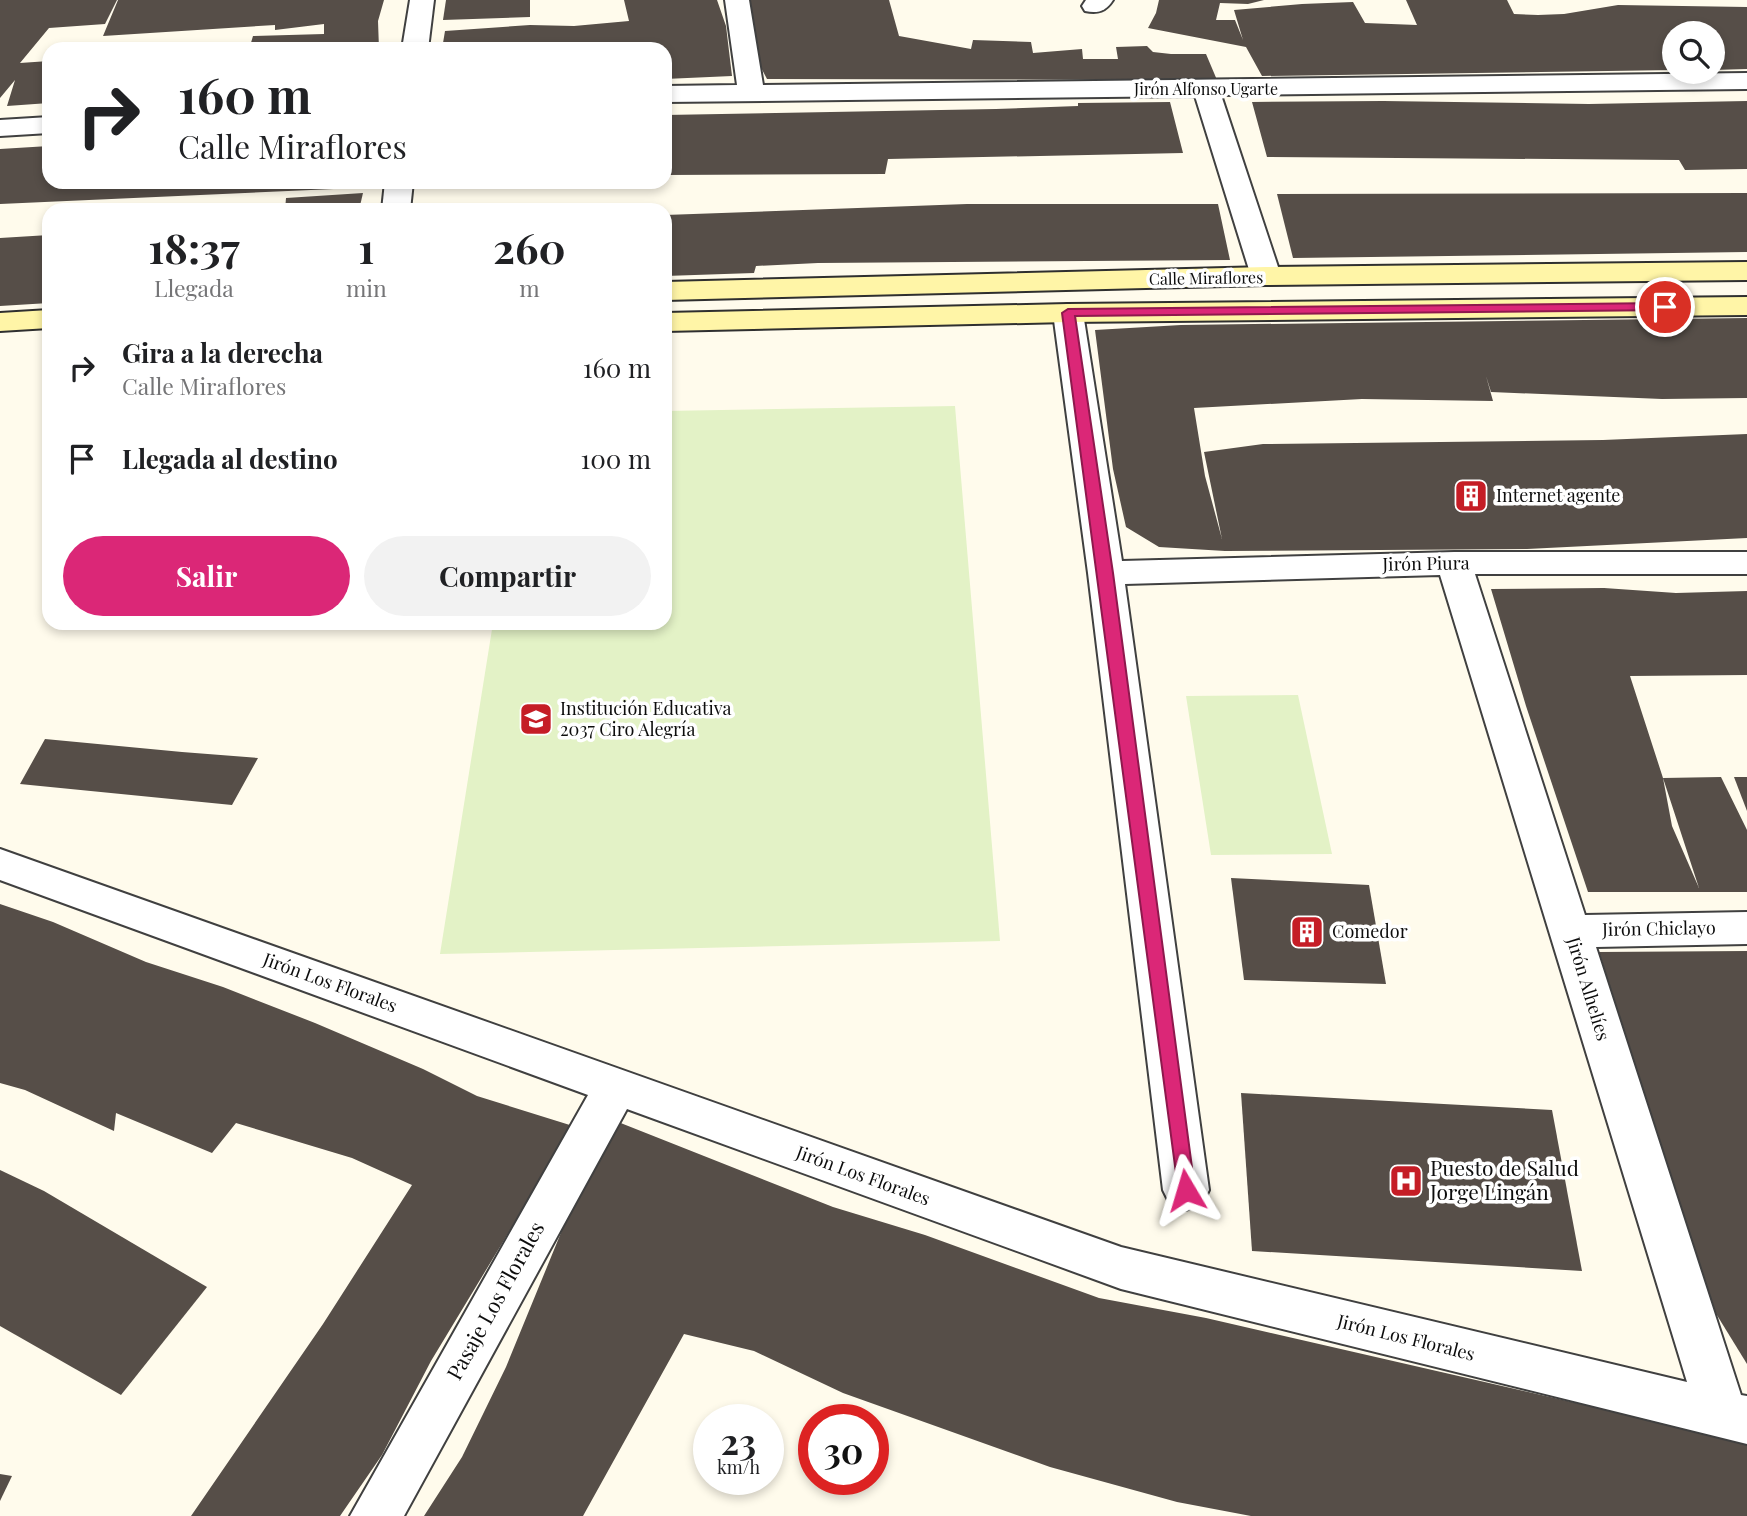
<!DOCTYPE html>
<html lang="es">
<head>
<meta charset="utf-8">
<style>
  :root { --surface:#fff; --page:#f2f2f2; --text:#202124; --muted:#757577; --accent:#db2777 }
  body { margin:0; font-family:"Playfair Display",serif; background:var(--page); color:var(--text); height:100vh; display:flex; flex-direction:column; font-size:26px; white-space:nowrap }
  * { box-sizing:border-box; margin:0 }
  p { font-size:23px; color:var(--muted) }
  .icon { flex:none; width:38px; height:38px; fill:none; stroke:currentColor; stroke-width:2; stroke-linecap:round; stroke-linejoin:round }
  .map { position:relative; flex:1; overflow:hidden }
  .sheet { position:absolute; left:42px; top:203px; width:630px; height:427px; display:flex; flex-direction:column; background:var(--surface); border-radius:21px; box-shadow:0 4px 10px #0003 }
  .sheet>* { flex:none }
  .top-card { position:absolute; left:42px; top:42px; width:630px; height:147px; border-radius:21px; box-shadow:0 4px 10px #0003; background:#fff; color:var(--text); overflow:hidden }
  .fabs { position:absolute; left:1662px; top:21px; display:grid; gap:14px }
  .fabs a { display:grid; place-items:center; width:63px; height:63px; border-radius:50%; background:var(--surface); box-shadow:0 4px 10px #0003; font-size:35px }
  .speed { position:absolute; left:693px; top:1404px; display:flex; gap:14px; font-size:35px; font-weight:700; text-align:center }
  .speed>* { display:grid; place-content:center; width:91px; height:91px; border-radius:50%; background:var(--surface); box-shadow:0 4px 10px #0003; line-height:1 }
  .speed small { font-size:18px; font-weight:400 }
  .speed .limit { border:10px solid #d22; background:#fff; color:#111 }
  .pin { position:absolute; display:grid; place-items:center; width:60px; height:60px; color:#fff; margin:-30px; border:4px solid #fff; border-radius:50%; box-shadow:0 2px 7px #0007 }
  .me { position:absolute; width:77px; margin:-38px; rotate:353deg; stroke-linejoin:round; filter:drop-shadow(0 0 5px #0008) }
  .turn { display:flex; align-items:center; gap:24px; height:147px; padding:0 21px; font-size:32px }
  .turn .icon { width:91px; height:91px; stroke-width:2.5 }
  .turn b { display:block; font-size:49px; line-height:60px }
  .eta { display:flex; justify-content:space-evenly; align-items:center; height:119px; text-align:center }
  .eta b { font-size:42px; font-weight:700; line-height:49px }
  .button { display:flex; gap:14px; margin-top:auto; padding:14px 21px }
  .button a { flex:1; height:80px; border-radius:42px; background:var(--accent); color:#fff; font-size:28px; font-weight:700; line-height:80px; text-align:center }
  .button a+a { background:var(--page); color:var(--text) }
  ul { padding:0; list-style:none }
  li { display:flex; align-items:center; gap:21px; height:91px; padding:0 21px }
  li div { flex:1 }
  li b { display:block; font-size:26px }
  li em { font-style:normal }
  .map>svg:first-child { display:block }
  .pitch { fill:#e3f2c6 }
  .building { fill:#564e48 }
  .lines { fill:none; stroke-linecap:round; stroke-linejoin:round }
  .street-casing { stroke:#404040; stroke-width:4 }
  .secondary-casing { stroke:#2f2f2f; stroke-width:4 }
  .street { fill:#fff; fill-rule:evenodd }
  .secondary { fill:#fff5a7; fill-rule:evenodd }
  .route { fill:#db2777; stroke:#8e194d; stroke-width:2 }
  .labels { text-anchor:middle; stroke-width:7; stroke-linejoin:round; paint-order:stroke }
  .far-street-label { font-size:16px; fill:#0d0d0d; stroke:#fff }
  .poi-label { font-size:18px; fill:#0d0d0d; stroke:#fff; text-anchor:start }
  .street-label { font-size:18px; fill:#0d0d0d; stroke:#fff }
  .near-poi-label { font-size:21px; fill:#0d0d0d; stroke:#fff; text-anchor:start }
  .near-street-label { font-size:21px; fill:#0d0d0d; stroke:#fff }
</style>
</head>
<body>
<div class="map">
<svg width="1747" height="1516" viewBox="0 0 1747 1516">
  <rect width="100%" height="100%" fill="#fffbec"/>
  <!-- pitch -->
  <g class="pitch">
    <path d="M955 406 1000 941 440 954 493 623H665V411Z"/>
    <path d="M1298 695 1332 854 1211 855 1186 696Z"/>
  </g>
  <!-- building -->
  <g class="building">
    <path d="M0 0H117L105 24 49 28 20 63 49 61V103L7 106 15 80 0 98Z"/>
    <path d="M118 0H384L378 21 379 49H209L250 46 253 36 324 34V24L275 30V25L103 36Z"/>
    <path d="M446 0H530V17L443 20Z"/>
    <path d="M624 0H717L726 26 732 76 665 79V49H442L445 31 530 25 574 26 629 21Z"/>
    <path d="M739 0H889L899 36 971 49 973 40 1031 42 1033 53 1082 49 1083 59H1118L1116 47 1147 46 1153 52 1171 54H1206L1217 80 767 79 745 37Z"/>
    <path d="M1159 0H1264L1248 4 1220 3 1216 20H1235L1243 40 1234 10 1302 4 1353 2 1365 23 1417 25 1406 0H1507L1514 14 1538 15 1564 14 1618 5 1747 7V69L1713 70V33H1675V70L1262 76 1246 47 1148 28 1156 13Z"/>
    <path d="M1383 101 1589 104 1747 101V169L1685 170 1679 160 1267 157 1252 102Z"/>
    <path d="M1170 102 1183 153 888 159 885 174 665 175V115L996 109 1078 106V103Z"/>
    <path d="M49 146V182H379V187L0 204V149Z"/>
    <path d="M363 193 359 210H285L286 198Z"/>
    <path d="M1747 193V252L1293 258 1277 194Z"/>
    <path d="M967 204H1218L1230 260 818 263 756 266 754 273 665 276V215Z"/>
    <path d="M49 235V303L0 306V238Z"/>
    <path d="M1747 318V398L1662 399 1491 392 1486 376 1493 401 1362 399 1194 408 1205 476 1222 539 1204 452 1263 444 1603 440 1747 434V538L1527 549 1225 551 1159 547 1126 527 1113 469 1095 330 1181 325Z"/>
    <path d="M1604 588 1676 593 1747 591V675L1630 676 1663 778 1672 826 1699 888 1663 778 1721 777 1747 830V892H1588L1526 706 1491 589Z"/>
    <path d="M45 739 182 752 258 758 232 805 20 784Z"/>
    <path d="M1734 777H1747V811Z"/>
    <path d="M1231 878 1369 885 1386 984 1244 980Z"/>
    <path d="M0 904 53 922 146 962 223 987 315 1023 423 1069 477 1096 573 1126 431 1361 382 1455 340 1516H191L323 1324 412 1185 352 1158 236 1123 212 1153 116 1113 114 1131 25 1090 0 1083Z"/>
    <path d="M1747 951V1364L1715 1312 1599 952Z"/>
    <path d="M1241 1093 1552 1110 1582 1271 1252 1251Z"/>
    <path d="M608 1118 833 1207 925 1235 1099 1298 1206 1318 1637 1417 1747 1433V1516H1251L1177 1502 1050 1467 843 1393 754 1351 684 1334 583 1516H424L462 1457 506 1367Z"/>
    <path d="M0 1170 44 1191 207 1287 121 1395 0 1326Z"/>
    <path d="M0 1474 12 1476 0 1501Z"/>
  </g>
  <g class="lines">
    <defs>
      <g id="street">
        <path d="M410 0H434L428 49H402Z"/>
        <path d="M725 0H749L763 85 1747 73V89L1221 95 1281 276 1276 282 1266 285 1256 282 1251 276 1195 96 665 102V86L737 85Z"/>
        <path d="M1086 0H1113C1106 11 1098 14 1085 11L1082 6Z"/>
        <path d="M49 117V133L0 136V120Z"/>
        <path d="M385 182H413L410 210H382Z"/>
        <path d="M1068 304 1079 307 1083 313 1122 561 1454 552H1747V574H1475L1585 915 1747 912V944L1596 947 1741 1395 1747 1396V1444L1121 1289 627 1109 404 1516H350L588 1095 0 880V849L1121 1247 1687 1382 1440 575 1125 584 1209 1190 1202 1204 1186 1210 1170 1204 1163 1190 1088 573 1053 313 1057 307Z"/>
      </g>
      <g id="secondary">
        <path d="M1747 262V280L1266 285 665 300V282L1266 267Z"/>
        <path d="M1747 297V315L1068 322 665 331V313L1068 304Z"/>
        <path d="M49 310V328L0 331V313Z"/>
      </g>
    </defs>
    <!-- street casing -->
    <use href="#street" class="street-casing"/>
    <!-- secondary casing -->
    <use href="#secondary" class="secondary-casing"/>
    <!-- street -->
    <use href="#street" class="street"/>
    <!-- secondary -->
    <use href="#secondary" class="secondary"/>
  </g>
  <!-- route -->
  <path class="route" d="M1665 303 1670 304V310L1075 316 1113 573 1195 1190 1192 1196H1179L1062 313 1068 309Z"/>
  <!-- icons -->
  <defs>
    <symbol id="building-square" viewBox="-11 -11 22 22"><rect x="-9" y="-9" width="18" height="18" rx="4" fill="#c51d26" stroke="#fff"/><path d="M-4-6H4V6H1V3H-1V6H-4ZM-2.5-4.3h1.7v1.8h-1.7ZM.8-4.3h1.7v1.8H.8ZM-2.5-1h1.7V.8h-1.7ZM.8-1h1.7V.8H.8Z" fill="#fff"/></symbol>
    <symbol id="school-square" viewBox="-11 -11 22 22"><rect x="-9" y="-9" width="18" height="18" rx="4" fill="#c51d26" stroke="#fff"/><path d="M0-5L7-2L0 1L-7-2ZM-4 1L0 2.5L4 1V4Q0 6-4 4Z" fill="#fff"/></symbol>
    <symbol id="hospital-square" viewBox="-11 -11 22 22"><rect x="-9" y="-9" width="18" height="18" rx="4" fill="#c51d26" stroke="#fff"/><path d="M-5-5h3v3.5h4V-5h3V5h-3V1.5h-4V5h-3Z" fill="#fff"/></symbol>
  </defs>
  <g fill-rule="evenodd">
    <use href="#building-square" x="1452" y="477" width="38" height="38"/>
    <use href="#school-square" x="517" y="700" width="38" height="38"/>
    <use href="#building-square" x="1288" y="913" width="38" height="38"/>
    <use href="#hospital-square" x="1387" y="1162" width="38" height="38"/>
  </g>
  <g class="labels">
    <!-- far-street labels -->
    <g class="far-street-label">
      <text x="1206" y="95">Jirón Alfonso Ugarte</text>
      <text transform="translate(1206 278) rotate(-1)" y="6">Calle Miraflores</text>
    </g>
    <!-- poi labels -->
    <g class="poi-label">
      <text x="1496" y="502">Internet agente</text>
      <text x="560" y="715">Institución Educativa<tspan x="560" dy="21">2037 Ciro Alegría</tspan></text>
      <text x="1332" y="938">Comedor</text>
    </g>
    <!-- street labels -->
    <g class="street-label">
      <text transform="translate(1426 564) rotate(-1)" y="6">Jirón Piura</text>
      <text transform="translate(1659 929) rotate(-1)" y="6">Jirón Chiclayo</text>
      <text transform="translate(330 983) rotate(20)" y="6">Jirón Los Florales</text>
      <text transform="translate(1588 989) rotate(73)" y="6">Jirón Alhelíes</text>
      <text transform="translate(863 1176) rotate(20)" y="6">Jirón Los Florales</text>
      <text transform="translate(1406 1338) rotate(14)" y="6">Jirón Los Florales</text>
    </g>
    <!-- near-poi labels -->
    <g class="near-poi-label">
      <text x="1430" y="1176">Puesto de Salud<tspan x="1430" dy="24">Jorge Lingán</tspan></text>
    </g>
    <!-- near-street labels -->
    <g class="near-street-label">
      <text transform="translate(496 1301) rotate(-61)" y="7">Pasaje Los Florales</text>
    </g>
  </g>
</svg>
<div class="fabs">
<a><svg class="icon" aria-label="search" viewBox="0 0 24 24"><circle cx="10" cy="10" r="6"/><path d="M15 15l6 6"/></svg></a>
</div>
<div class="speed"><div>23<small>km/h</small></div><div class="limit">30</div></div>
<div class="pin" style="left:1665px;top:307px;background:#d93025"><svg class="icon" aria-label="arrive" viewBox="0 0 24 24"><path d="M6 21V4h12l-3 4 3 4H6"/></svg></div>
<svg class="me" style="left:1186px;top:1190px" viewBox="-20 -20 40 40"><path d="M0-17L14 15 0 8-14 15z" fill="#db2777" stroke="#fff" stroke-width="4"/></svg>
<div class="top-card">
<div class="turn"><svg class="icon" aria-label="right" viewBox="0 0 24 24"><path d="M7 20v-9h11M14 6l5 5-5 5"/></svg><div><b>160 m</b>Calle Miraflores</div></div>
</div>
<section class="sheet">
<div class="eta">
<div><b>18:37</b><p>Llegada</p></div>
<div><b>1</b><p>min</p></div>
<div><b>260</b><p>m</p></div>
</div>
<ul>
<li><svg class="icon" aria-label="right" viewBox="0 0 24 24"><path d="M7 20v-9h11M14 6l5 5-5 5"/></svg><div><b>Gira a la derecha</b><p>Calle Miraflores</p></div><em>160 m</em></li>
<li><svg class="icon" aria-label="arrive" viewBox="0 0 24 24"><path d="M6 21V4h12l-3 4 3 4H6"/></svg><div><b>Llegada al destino</b></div><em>100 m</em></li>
</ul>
<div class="button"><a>Salir</a><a>Compartir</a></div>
</section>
</div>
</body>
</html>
